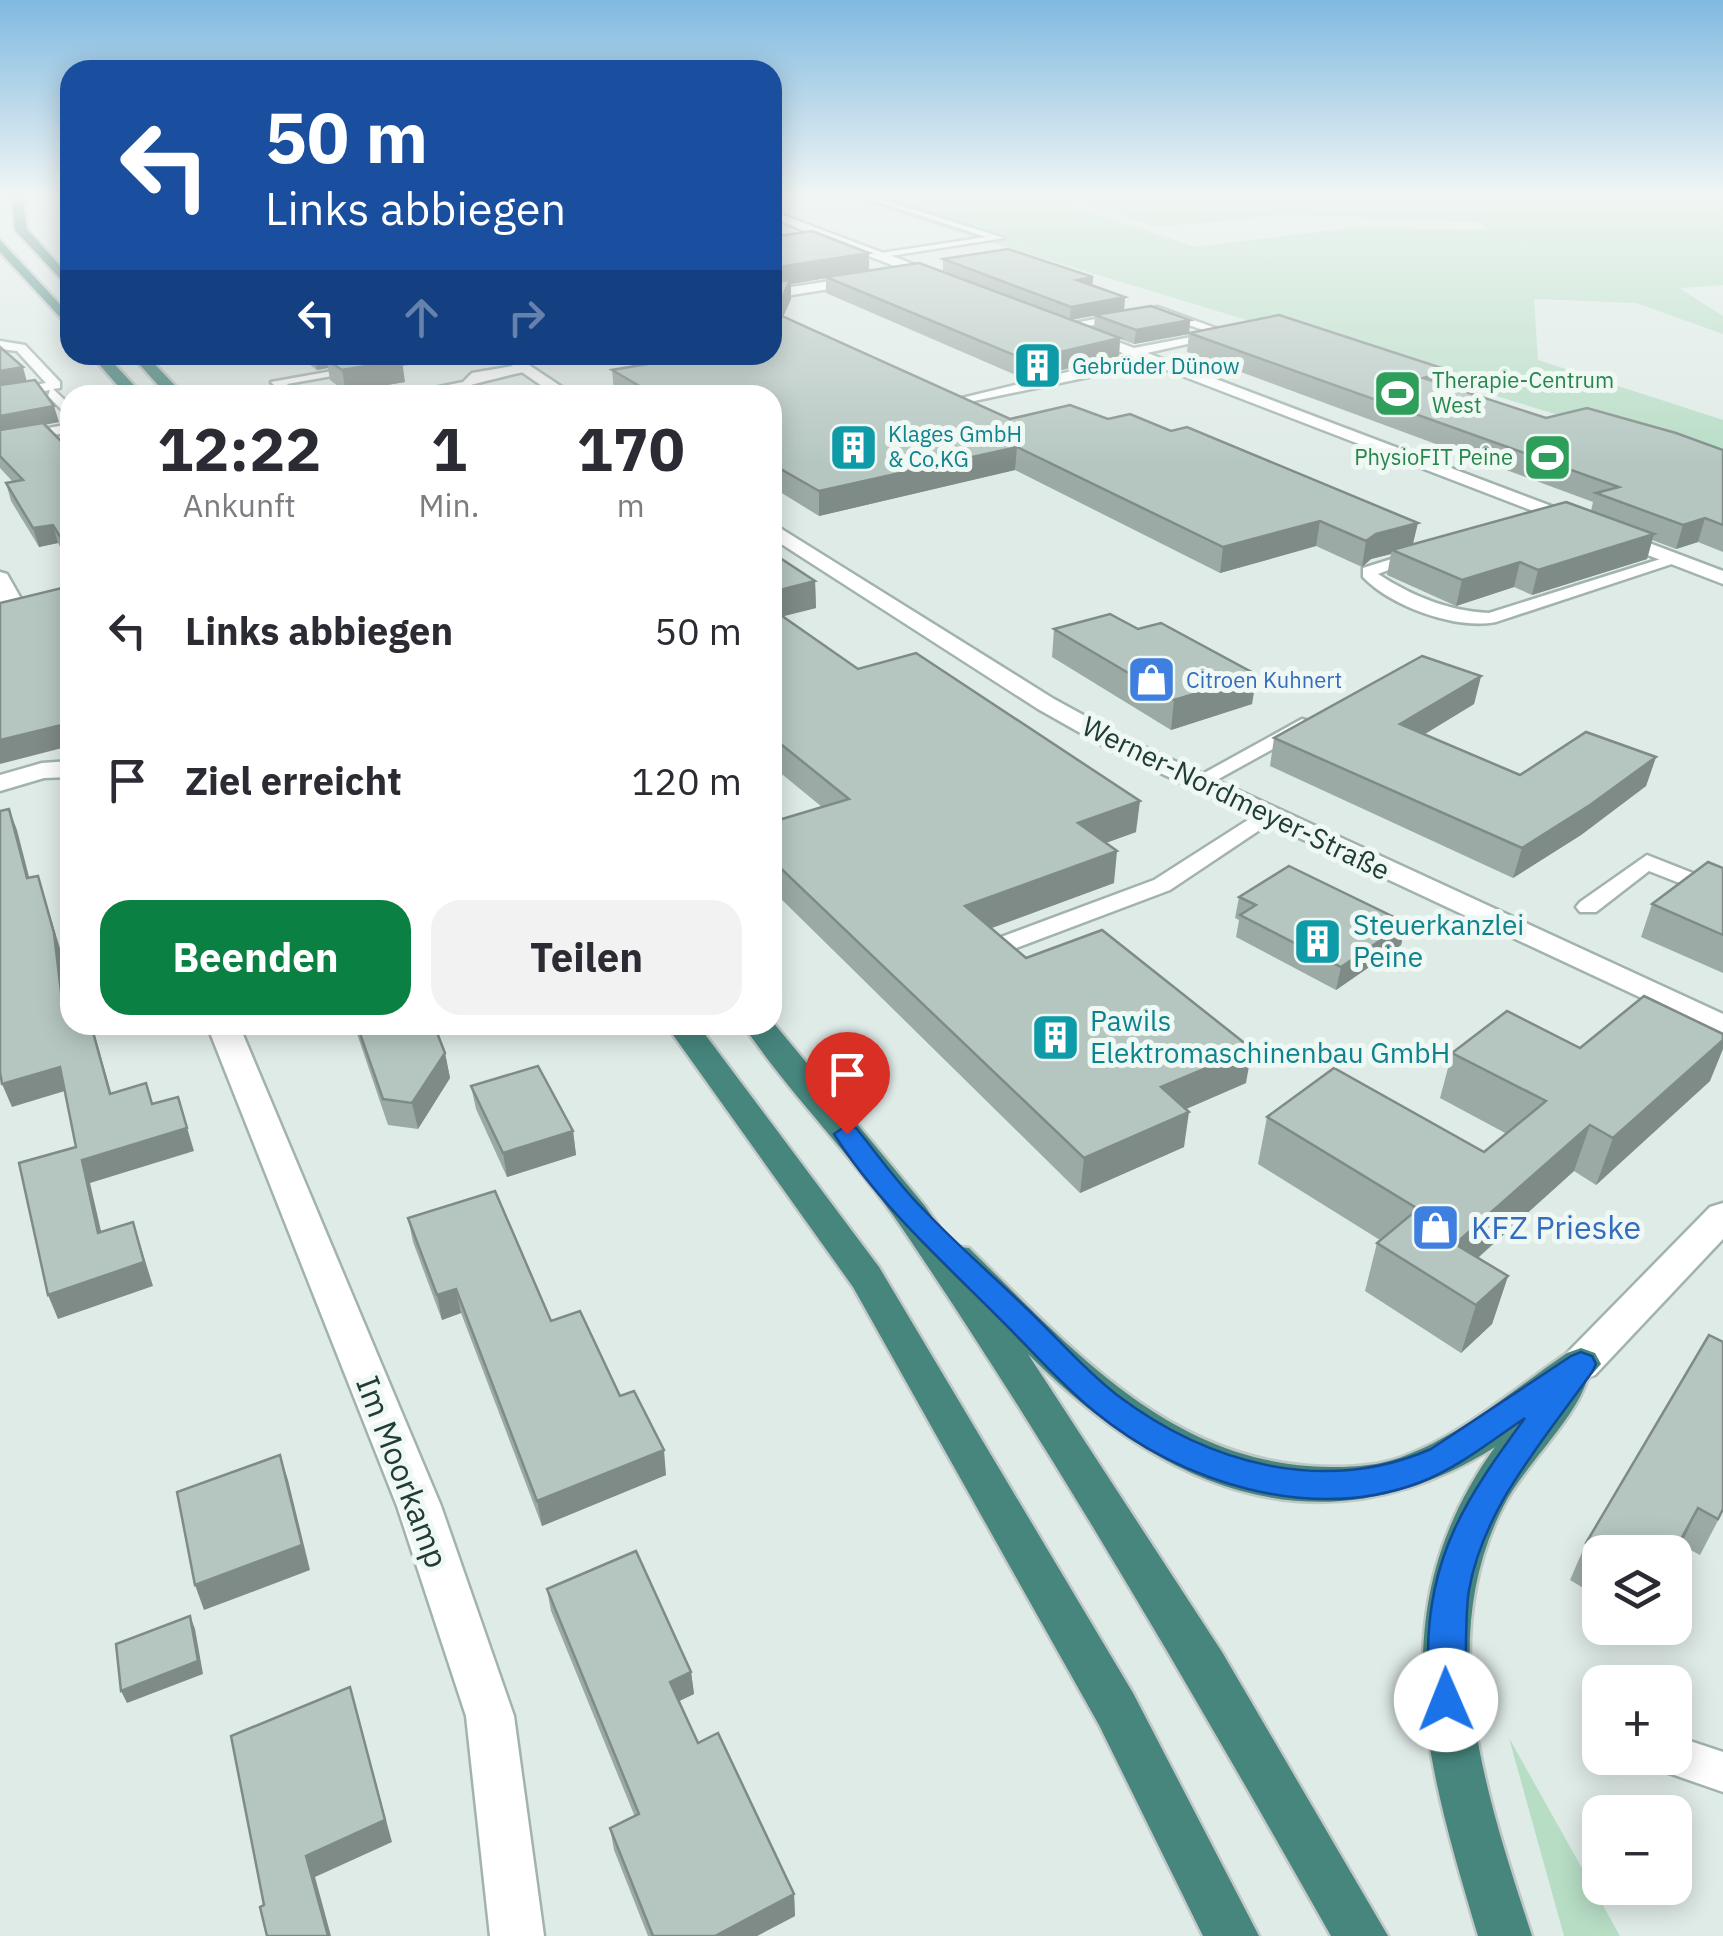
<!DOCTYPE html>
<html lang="de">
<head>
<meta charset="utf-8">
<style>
  :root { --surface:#fff; --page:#f2f2f3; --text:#2b2b33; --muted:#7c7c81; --accent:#0b8043 }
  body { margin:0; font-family:"IBM Plex Sans",sans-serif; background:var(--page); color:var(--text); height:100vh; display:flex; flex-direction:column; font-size:38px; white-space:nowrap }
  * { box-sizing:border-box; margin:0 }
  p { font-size:32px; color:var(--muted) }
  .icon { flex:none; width:55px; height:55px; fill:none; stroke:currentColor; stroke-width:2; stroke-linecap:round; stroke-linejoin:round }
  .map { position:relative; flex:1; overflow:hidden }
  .sheet { position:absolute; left:60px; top:385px; width:722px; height:650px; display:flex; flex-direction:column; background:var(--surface); border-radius:30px; box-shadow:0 5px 25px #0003 }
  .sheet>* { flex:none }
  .hud { position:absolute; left:60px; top:60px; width:722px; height:305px; border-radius:30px; box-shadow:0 5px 25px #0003; background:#1a4fa0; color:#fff; overflow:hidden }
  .tools { position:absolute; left:1582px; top:1535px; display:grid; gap:20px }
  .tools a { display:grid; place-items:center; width:110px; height:110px; border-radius:20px; background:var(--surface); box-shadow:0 5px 25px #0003; font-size:50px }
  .pin { position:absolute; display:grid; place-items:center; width:85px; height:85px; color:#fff; margin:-102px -42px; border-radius:50% 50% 50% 0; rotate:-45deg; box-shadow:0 0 10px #0007 }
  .pin .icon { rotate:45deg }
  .me { position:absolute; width:110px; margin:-55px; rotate:359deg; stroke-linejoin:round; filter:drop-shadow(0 0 8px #0008) }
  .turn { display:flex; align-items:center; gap:35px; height:210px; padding:0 40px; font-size:45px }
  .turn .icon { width:130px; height:130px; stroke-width:2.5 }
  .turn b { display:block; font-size:70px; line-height:85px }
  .lanes { display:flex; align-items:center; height:95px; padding:0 40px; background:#0003; justify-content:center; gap:50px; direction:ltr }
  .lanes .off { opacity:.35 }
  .eta { display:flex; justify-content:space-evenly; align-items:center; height:170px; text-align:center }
  .eta b { font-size:60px; font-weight:700; line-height:70px }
  .action { display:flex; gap:20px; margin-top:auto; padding:20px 40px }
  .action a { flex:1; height:115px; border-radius:30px; background:var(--accent); color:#fff; font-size:40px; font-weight:700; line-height:115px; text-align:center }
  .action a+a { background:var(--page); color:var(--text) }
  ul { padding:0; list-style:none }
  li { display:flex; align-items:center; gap:30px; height:150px; padding:0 40px }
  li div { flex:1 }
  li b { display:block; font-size:38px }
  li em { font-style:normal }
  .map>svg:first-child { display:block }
  .green { fill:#b7ddc5 }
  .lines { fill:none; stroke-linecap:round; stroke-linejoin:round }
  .service-casing { stroke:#a2b3af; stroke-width:5 }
  .minor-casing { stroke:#a2b3af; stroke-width:5 }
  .trunk-casing { stroke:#c1c8c7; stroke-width:5 }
  .service { fill:#fff; fill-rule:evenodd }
  .minor { fill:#fff; fill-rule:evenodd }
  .trunk { fill:#46867d; fill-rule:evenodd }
  .wall { fill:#9caaa5 }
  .shaded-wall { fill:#7f8b86 }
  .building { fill:#b5c6c0; stroke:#7f8b86; stroke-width:2.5 }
  .route { fill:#1a73e8; stroke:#114b97; stroke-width:2.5 }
  .labels { text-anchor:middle; stroke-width:10; stroke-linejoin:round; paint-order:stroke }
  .far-culture-label { font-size:22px; fill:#0d838f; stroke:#f0f8f4; text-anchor:start }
  .far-leisure-label { font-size:22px; fill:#27864d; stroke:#f0f8f4; text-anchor:start }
  .far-shop-label { font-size:22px; fill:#366cbe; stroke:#f0f8f4; text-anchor:start }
  .street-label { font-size:28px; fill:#203c37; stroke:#f0f8f4 }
  .culture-label { font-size:28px; fill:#0d838f; stroke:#f0f8f4; text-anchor:start }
  .near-shop-label { font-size:32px; fill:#366cbe; stroke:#f0f8f4; text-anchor:start }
  .near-street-label { font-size:32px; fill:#203c37; stroke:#f0f8f4 }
</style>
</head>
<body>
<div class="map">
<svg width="1723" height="1936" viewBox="0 0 1723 1936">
  <rect width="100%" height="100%" fill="#dfebe7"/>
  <!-- green -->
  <g class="green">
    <path d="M832 194H1036L1195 247 1349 228 1489 229 1480 222 1284 215 1157 227 1059 194H1723V285L1679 288 1723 316V334L1636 303 1534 299 1538 360 1723 420V465Z"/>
    <path d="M1509 1738 1620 1936H1564Z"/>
  </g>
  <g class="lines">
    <defs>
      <g id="service">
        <path d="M853 194H865L1004 238 877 258 881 253 986 237Z"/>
        <path d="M1158 307 1232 334 1147 353 1149 359 1093 376 969 402 962 398 1133 356 1129 355V349L1212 333 1157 314 1065 330 1059 326Z"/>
        <path d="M0 341 25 345 60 382V388L53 389 70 405V418L48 396 50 390 0 399V391L46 383 17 351 0 349Z"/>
        <path d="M422 355H451L287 384 297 395H283L271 382Z"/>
        <path d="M524 364 528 365V371C484 380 447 395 400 395L463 382 472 373Z"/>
        <path d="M70 424V432L0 445V437Z"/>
        <path d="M1417 551 1431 554 1378 574C1412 596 1448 611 1489 613L1670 556 1684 560 1496 622C1455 630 1391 606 1363 577V568Z"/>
        <path d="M1302 719 1309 721V729L1204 787H1190L1186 783Z"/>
        <path d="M1265 809 1273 811 1276 816 1273 821 1170 890 1003 953H985L982 948 985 943 1154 880Z"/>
        <path d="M1647 855 1723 885V900L1649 871 1596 912H1580L1576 907 1580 902Z"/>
        <path d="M1675 1736 1723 1752V1792L1660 1770 1655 1758H1675Z"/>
      </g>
      <g id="minor">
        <path d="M772 211 945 276 946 279 935 282 772 218Z"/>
        <path d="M863 276 868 277V283L772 298V290Z"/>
        <path d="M1081 328 1723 571V584L1076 335V329Z"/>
        <path d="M497 355H514L574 395H555Z"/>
        <path d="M772 523 1054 699 1127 739 1723 1014V1036L1109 749 1038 709 772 538Z"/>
        <path d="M0 572 7 574 24 604 0 614Z"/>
        <path d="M70 761V777L44 778 0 791V775L42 763Z"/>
        <path d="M207 1025H239L441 1506 514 1716 544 1936H490L466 1716 397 1506Z"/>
        <path d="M1723 1203V1239L1595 1375 1581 1380 1567 1375 1561 1364 1567 1353 1710 1207Z"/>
      </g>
      <g id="trunk">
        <path d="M12 194H22L27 229 70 277V289L15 230Z"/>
        <path d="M0 240 70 315V328L0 252Z"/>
        <path d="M91 355H106L143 395H126Z"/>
        <path d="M131 355H146L184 395H167Z"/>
        <path d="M772 1021 925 1206 952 1246 969 1248C1067 1344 1163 1455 1308 1466 1337 1468 1370 1468 1399 1458 1460 1437 1514 1389 1567 1353L1581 1348 1595 1353 1601 1364 1587 1380C1576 1418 1523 1467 1503 1507 1433 1644 1488 1800 1532 1936H1478C1426 1761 1379 1609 1495 1447 1320 1557 1163 1489 1028 1354L1222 1652 1388 1936H1331C1195 1696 1057 1457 902 1228 854 1157 791 1096 743 1025H772Z"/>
        <path d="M666 1025H698L879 1267 1133 1693 1259 1936H1203L1099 1725 853 1287Z"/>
      </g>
    </defs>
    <!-- service casing -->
    <use href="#service" class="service-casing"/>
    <!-- minor casing -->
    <use href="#minor" class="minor-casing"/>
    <!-- trunk casing -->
    <use href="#trunk" class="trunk-casing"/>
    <!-- service -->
    <use href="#service" class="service"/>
    <!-- minor -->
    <use href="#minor" class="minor"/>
    <!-- trunk -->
    <use href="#trunk" class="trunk"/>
  </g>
  <!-- wall -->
  <g class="wall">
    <path d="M772 237 869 270 943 272V259L1093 277 1092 285 1125 297 1124 310 1072 320 1094 328 1095 315 1190 320 1189 334 1134 344 1120 339 1119 356 1025 379 826 293V278L791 284V299L783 316 1010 419 1413 544 1591 511 1593 502 1187 352 1189 333 1448 386 1546 418 1723 450V552L1698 542 1676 549 1652 540 1647 559 1532 595 1514 587 1456 606 1387 575 1391 554 1371 559 1362 567 1316 546 1220 573 1015 470 819 516 772 487V395H620L614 391 612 370 663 361 651 355H772Z"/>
    <path d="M0 347 59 422 44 425 70 450V563L58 543 39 547 11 501 6 483 13 482 0 468Z"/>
    <path d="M296 355H394L405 382 346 392 330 380 328 368 317 370Z"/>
    <path d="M772 555 815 581 816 608 784 616 858 669 1136 832 1106 843 1114 883 992 928 1026 958 1246 1083 1186 1109 1184 1147 1080 1193 772 890V822L822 807 772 766Z"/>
    <path d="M1054 629 1252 704 1171 730 1052 657Z"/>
    <path d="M1481 676 1474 704 1424 734 1520 775 1656 757 1646 786 1581 835 1513 878 1270 766 1274 738Z"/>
    <path d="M1723 868V973L1641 937 1652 904Z"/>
    <path d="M1239 897 1406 923 1401 945 1336 990 1236 937 1239 920 1235 918Z"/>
    <path d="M354 1025H434L445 1053 450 1078 418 1129 388 1125Z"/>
    <path d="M1580 1048 1710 1081 1596 1185 1574 1171 1478 1258 1508 1276 1492 1324 1461 1353 1365 1291 1377 1243 1380 1240 1258 1164 1267 1117 1484 1152 1507 1134 1440 1098 1452 1053Z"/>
    <path d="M471 1086 573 1131 576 1155 507 1177 476 1109Z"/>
    <path d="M408 1218 551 1321 620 1396 666 1475 542 1526 461 1313 442 1320 413 1242Z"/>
    <path d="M1723 1342V1511L1700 1555 1681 1545 1675 1555V1552H1600V1598L1570 1580 1586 1543Z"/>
    <path d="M547 1589 691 1672 694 1694 679 1701 698 1743 794 1894 795 1916 757 1936H648L614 1850 610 1828 635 1817 551 1611Z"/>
  </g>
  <!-- shaded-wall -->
  <g class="shaded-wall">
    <path d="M869 253V271L791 284V299L776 333 772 268Z"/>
    <path d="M1093 277 1092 290 1077 280Z"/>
    <path d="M1125 297 1124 310 1070 320 1071 307Z"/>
    <path d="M1190 320 1189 334 1134 344 1136 330Z"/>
    <path d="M1120 338 1119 356 1025 379 1026 360Z"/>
    <path d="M319 355H373L326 359 328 368 317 370 314 356Z"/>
    <path d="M402 360 405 382 346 392 342 370Z"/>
    <path d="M23 367 27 382 0 388V371Z"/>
    <path d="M1451 371 1446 392 1423 378Z"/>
    <path d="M54 406 59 422 0 433V416Z"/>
    <path d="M1017 447 1015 470 819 516V491Z"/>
    <path d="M1705 518 1698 542 1676 549 1683 525Z"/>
    <path d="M1320 521 1316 546 1220 573 1223 547Z"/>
    <path d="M1418 523 1412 548 1392 550 1391 554 1371 559 1362 567 1366 541 1376 534Z"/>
    <path d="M53 525 58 543 39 547 33 528Z"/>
    <path d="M1654 534 1647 559 1532 595 1538 570Z"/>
    <path d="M1520 562 1514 587 1456 606 1462 580Z"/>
    <path d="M815 581 816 608 772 619V592Z"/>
    <path d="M1257 675 1252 704 1171 730 1174 700Z"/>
    <path d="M1481 676 1474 704 1394 753 1400 724Z"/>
    <path d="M70 723V746L0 764V740Z"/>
    <path d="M1656 757 1646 786 1581 835 1513 878 1522 848Z"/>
    <path d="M1140 801 1136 832 1075 854 1078 823Z"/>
    <path d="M9 809 17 830 35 900 27 878Z"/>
    <path d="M1117 851 1114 883 964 938 965 906Z"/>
    <path d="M38 876 62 955 71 1031 63 1009Z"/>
    <path d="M1406 923 1401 945 1336 990 1341 967Z"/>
    <path d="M91 1025H92L118 1117 110 1094Z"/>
    <path d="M1723 1040V1049L1710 1081 1596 1185 1613 1138Z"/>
    <path d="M1252 1049 1246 1083 1156 1122 1161 1087Z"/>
    <path d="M445 1053 450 1078 418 1129 412 1103Z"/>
    <path d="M60 1067 68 1090 12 1107 2 1084Z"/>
    <path d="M178 1097 194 1151 90 1183 107 1257 98 1233 82 1160Z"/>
    <path d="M1189 1112 1184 1147 1080 1193 1084 1158Z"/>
    <path d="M1590 1125 1574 1171 1446 1286 1455 1244Z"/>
    <path d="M573 1131 576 1155 507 1177 503 1153Z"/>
    <path d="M133 1222 153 1286 58 1319 48 1295Z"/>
    <path d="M1508 1276 1492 1324 1461 1353 1476 1305Z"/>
    <path d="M456 1289 461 1313 442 1320 437 1295Z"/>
    <path d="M664 1450 666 1475 542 1526 537 1501Z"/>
    <path d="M280 1455 288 1480 310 1570 204 1610 195 1585Z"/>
    <path d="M1698 1508 1681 1545 1675 1555 1674 1552Z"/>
    <path d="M190 1616 195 1629 203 1674 127 1703 121 1691Z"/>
    <path d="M691 1672 694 1694 673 1704 670 1682Z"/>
    <path d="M350 1687 392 1842 315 1877 331 1936H328L306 1856Z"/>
    <path d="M794 1894 795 1916 757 1936H715Z"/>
  </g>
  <!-- building -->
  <g class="building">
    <path d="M812 231 869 253 772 268V237Z"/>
    <path d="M1008 249 1093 277 1077 280 1125 297 1071 307 943 259Z"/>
    <path d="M919 263 1120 338 1026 360 826 277Z"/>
    <path d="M790 280 775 313 1010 419 1070 405 1108 419 1130 414 1171 431 1187 427 1418 523 1376 534 1366 541 1320 521 1223 547 1017 447 819 491 772 464V395H655L612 370 694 356 691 355H772V282Z"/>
    <path d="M1151 306 1190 320 1136 330 1095 315Z"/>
    <path d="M1279 315 1451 371 1423 378 1546 418 1587 408 1676 433 1723 450V525L1705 518 1683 525 1596 493 1619 487 1189 333Z"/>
    <path d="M0 347 23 367 0 371Z"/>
    <path d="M350 355H394L402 360 342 370 326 359Z"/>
    <path d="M35 380 54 406 0 416V385Z"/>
    <path d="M43 423 70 450V553L53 525 33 528 6 483 23 480 0 456V430Z"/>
    <path d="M1566 502 1654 534 1538 570 1520 562 1462 580 1392 550Z"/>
    <path d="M774 554 815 581 772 592Z"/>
    <path d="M70 586V723L0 740V603Z"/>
    <path d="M772 609 858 669 916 653 1140 801 1078 823 1117 851 965 906 1026 958 1102 930 1252 1049 1161 1087 1189 1112 1084 1158 772 860V822L849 799 772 737Z"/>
    <path d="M1110 614 1138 629 1161 623 1257 675 1174 700 1054 629Z"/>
    <path d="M1422 656 1481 676 1400 724 1520 775 1586 732 1656 757 1590 805 1522 848 1274 738Z"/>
    <path d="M9 809 27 878 38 876 54 933 63 1009 70 1007V1025H91L110 1094 146 1083 152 1104 178 1097 187 1128 82 1160 98 1233 133 1222 144 1262 48 1295 19 1163 76 1147 60 1067 2 1084 0 1072V811Z"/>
    <path d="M1708 862 1723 868V935L1652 904Z"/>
    <path d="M1289 866 1406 923 1341 967 1240 915 1256 905 1239 897Z"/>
    <path d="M1644 996 1723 1034V1040L1613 1138 1590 1125 1455 1244 1508 1276 1476 1305 1377 1243 1418 1209 1267 1117 1334 1068 1484 1152 1546 1101 1452 1053 1507 1011 1580 1048Z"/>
    <path d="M357 1025H434L445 1053 412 1103 383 1099Z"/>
    <path d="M538 1066 573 1131 503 1153 471 1086Z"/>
    <path d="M495 1191 551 1321 580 1311 620 1396 634 1391 664 1450 537 1501 456 1289 437 1295 408 1218Z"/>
    <path d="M1709 1335 1723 1342V1509L1718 1519 1698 1508 1674 1552H1602L1586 1543Z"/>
    <path d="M280 1455 302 1545 195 1585 177 1492Z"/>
    <path d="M636 1551 691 1672 670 1682 698 1743 718 1733 794 1894 715 1936H653L610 1828 639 1814 547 1589Z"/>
    <path d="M190 1616 198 1661 121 1691 116 1644Z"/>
    <path d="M350 1687 385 1820 306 1856 328 1936H267L260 1907 264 1905 231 1736Z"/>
  </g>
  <!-- sky -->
  <linearGradient id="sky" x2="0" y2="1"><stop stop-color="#80b9e0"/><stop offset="0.42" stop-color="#f1f6f4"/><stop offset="1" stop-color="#f1f6f4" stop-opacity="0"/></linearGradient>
  <rect width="1723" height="465" fill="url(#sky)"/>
  <!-- route -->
  <path class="route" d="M847 1125 856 1128C878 1155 899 1185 924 1210 955 1243 990 1273 1023 1305 1054 1334 1083 1369 1117 1395 1207 1463 1323 1496 1431 1449L1571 1356 1581 1352 1592 1356 1596 1364 1592 1372C1544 1440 1484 1506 1469 1590 1463 1624 1470 1687 1459 1712L1446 1717 1434 1712C1426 1695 1428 1677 1428 1658 1427 1556 1467 1497 1525 1418 1491 1441 1459 1467 1421 1482 1311 1524 1181 1483 1094 1411 1059 1383 1028 1346 996 1315 939 1258 877 1202 834 1134Z"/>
  <!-- icons -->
  <defs>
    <symbol id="building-square" viewBox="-11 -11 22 22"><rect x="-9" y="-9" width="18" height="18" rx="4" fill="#0f9aa8" stroke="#f0f8f4"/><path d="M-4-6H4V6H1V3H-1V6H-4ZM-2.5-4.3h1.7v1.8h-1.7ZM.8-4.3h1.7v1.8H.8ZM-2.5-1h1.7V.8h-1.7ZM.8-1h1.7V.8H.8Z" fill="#fff"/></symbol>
    <symbol id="stadium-square" viewBox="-11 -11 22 22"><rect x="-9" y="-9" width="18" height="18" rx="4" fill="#2e9e5b" stroke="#f0f8f4"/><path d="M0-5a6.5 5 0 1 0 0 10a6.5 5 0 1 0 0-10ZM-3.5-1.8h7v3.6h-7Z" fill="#fff"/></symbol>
    <symbol id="shop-square" viewBox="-11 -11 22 22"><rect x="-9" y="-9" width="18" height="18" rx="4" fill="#3f7fe0" stroke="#f0f8f4"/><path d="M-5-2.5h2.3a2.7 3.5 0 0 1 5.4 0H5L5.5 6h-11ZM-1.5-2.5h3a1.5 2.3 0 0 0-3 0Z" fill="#fff"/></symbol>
  </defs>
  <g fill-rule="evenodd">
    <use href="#building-square" x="1010" y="338" width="55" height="55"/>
    <use href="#stadium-square" x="1370" y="366" width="55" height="55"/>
    <use href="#building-square" x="826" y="420" width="55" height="55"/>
    <use href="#stadium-square" x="1520" y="430" width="55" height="55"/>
    <use href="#shop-square" x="1124" y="652" width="55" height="55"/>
    <use href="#building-square" x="1290" y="914" width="55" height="55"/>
    <use href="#building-square" x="1028" y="1010" width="55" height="55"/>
    <use href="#shop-square" x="1408" y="1200" width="55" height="55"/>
  </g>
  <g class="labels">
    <!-- far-culture labels -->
    <g class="far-culture-label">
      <text x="1072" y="374">Gebrüder Dünow</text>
      <text x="888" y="442">Klages GmbH<tspan x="888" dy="25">&amp; Co.KG</tspan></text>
    </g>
    <!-- far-leisure labels -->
    <g class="far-leisure-label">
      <text x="1432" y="388">Therapie-Centrum<tspan x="1432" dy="25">West</tspan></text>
      <text x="1513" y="465" text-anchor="end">PhysioFIT Peine</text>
    </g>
    <!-- far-shop labels -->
    <g class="far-shop-label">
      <text x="1186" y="688">Citroen Kuhnert</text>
    </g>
    <!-- street labels -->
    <g class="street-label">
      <text transform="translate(1236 798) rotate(26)" y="10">Werner-Nordmeyer-Straße</text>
    </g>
    <!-- culture labels -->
    <g class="culture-label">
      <text x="1353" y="935">Steuerkanzlei<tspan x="1353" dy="32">Peine</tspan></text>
      <text x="1090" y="1031">Pawils<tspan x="1090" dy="32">Elektromaschinenbau GmbH</tspan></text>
    </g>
    <!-- near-shop labels -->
    <g class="near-shop-label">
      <text x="1471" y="1239">KFZ Prieske</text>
    </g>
    <!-- near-street labels -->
    <g class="near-street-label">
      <text transform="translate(402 1472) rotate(69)" y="11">Im Moorkamp</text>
    </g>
  </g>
</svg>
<div class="tools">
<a><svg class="icon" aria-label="layers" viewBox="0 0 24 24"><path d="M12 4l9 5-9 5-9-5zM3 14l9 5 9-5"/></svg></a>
<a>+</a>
<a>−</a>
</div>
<div class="pin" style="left:847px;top:1134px;background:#d93025"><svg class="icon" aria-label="arrive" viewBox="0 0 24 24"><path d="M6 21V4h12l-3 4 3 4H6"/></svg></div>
<svg class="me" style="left:1446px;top:1700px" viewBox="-20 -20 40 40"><circle r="19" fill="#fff"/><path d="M0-13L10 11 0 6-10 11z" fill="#1a73e8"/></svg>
<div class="hud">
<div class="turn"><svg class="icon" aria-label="left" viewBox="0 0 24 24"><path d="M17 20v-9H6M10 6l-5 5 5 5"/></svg><div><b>50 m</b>Links abbiegen</div></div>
<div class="lanes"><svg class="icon" aria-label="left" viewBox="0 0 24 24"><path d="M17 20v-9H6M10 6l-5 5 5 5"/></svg><svg class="icon off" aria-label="ahead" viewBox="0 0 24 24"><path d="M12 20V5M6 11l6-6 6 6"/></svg><svg class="icon off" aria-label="right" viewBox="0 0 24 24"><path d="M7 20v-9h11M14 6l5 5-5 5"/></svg></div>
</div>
<section class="sheet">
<div class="eta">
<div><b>12:22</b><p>Ankunft</p></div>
<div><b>1</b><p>Min.</p></div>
<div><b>170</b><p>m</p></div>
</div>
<ul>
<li><svg class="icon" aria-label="left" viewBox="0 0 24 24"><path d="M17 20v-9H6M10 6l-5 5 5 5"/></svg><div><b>Links abbiegen</b></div><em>50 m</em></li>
<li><svg class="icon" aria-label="arrive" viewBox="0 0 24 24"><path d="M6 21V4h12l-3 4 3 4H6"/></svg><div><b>Ziel erreicht</b></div><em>120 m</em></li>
</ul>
<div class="action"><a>Beenden</a><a>Teilen</a></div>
</section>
</div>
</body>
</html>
